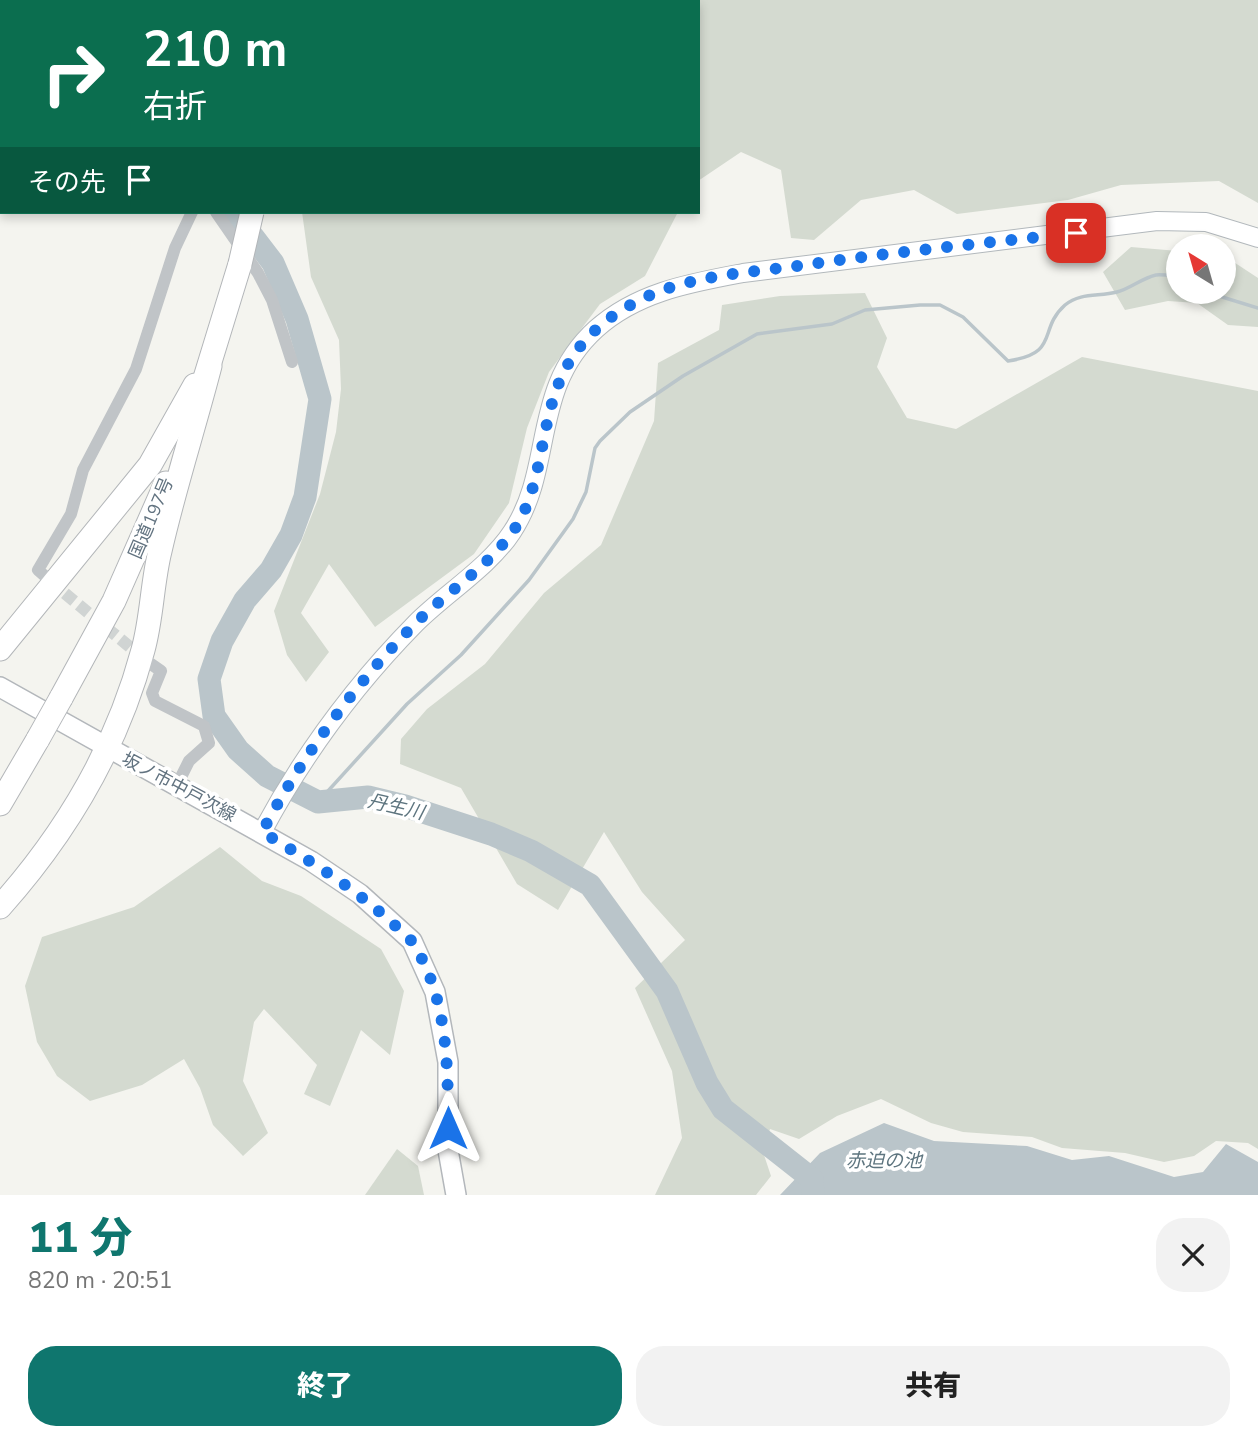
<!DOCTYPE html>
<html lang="ja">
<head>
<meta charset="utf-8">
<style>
  :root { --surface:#fff; --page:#f2f2f2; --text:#222; --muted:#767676; --accent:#0f766e }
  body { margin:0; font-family:"Nunito Sans","Noto Sans JP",sans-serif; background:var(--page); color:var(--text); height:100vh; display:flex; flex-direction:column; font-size:26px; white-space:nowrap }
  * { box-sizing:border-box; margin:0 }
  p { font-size:23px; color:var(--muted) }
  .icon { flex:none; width:38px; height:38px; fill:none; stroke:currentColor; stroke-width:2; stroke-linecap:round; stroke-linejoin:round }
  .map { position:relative; height:1195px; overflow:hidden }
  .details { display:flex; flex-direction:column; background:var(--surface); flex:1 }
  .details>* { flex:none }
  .guide { position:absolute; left:0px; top:0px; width:700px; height:214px; box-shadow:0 4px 10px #0003; background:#0b6e4f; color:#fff; overflow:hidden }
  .needle { width:46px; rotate:323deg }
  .buttons { position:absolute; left:1166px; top:234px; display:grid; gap:14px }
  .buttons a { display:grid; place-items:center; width:70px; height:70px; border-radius:50%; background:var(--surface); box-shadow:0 4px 10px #0003; font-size:35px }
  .pin { position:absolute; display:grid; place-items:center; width:60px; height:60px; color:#fff; margin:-30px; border-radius:14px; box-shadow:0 4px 10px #0006 }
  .me { position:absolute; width:77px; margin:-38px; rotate:0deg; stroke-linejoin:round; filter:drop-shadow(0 0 5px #0008) }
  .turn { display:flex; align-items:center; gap:24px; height:147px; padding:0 28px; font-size:32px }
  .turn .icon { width:91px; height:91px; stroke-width:2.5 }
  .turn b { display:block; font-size:49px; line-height:60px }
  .then { display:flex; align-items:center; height:66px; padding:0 28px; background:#0003; gap:14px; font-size:26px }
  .round { display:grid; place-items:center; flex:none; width:74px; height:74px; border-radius:28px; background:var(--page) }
  .head { display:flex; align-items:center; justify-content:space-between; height:119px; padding:0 28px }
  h1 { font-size:42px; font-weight:800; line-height:52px; color:var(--accent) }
  .cta { display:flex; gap:14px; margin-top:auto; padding:14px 28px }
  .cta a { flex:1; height:80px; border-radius:28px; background:var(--accent); color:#fff; font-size:28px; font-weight:800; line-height:80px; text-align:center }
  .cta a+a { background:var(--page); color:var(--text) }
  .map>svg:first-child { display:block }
  .green { fill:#d4dad0 }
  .water { fill:#bac5ca }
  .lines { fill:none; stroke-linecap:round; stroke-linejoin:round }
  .stream { stroke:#bac5ca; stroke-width:3.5 }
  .river { stroke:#bac5ca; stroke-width:23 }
  .street-tunnel { stroke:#d0d4d3; stroke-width:12; stroke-dasharray:12 6; stroke-linecap:butt }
  .secondary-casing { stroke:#b2b8bc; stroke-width:20 }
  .primary-casing { stroke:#b3b7bb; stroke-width:22 }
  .highway-casing { stroke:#b3b6b9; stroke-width:25 }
  .street { stroke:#c0c4c7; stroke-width:12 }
  .secondary { stroke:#fff; stroke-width:18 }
  .primary { stroke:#fff; stroke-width:19 }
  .highway { stroke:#fff; stroke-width:23 }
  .highway-bridge-casing { stroke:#b3b6b9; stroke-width:25; stroke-linecap:butt }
  .highway-bridge { stroke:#fff; stroke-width:23 }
  .route { stroke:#1a73e8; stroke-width:12; stroke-dasharray:0 21.6 }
  .labels { text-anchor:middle; stroke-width:7; stroke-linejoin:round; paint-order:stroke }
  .street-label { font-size:18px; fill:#627380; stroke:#fff }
  .water-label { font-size:19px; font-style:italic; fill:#5e757f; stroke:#fff }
</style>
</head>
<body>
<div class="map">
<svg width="1258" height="1195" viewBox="0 0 1258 1195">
  <rect width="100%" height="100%" fill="#f4f4ef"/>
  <!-- green -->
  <g class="green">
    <path d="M388 0H1258V203L1219 181 1121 185 1068 200 957 214 914 190 861 200 814 240 791 238 781 170 741 152 698 181V2Z"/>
    <path d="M302 212H678L645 276 600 304 549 372 527 428 509 503 474 554 375 627 329 564 301 613 329 652 306 682 287 655 274 611 320 494 336 432 341 389 339 340 311 277Z"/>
    <path d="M1131 247 1178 251V292H1223V255L1258 278V327L1228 325 1197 303 1168 301 1125 310 1103 272Z"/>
    <path d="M865 293 887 338 877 367 907 418 956 429 1082 357 1258 391V1149L1248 1143 1216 1141 1194 1156 1164 1162 1125 1153 1062 1148 1032 1137 963 1132 931 1123 881 1099 837 1116 799 1139 770 1129 763 1152 771 1176 756 1195H655L682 1138 672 1071 635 988 685 940 642 892 604 832 558 910 517 884 461 788 400 764 401 739 427 709 485 664 544 593 601 545 654 421 658 363 719 330 722 305 780 296Z"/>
    <path d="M220 847 262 881 301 896 381 949 404 991 390 1055 361 1030 330 1106 304 1094 317 1065 264 1009 254 1022 243 1081 268 1133 243 1156 213 1125 200 1088 184 1059 142 1085 90 1101 57 1076 37 1042 25 986 42 937 134 907Z"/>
    <path d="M397 1149 418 1166 424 1195H365Z"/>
  </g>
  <!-- water -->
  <path class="water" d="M884 1123 934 1141 1027 1146 1072 1160 1109 1156 1174 1177 1203 1172 1226 1144 1258 1162V1195H780L820 1153Z"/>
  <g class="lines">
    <!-- stream -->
    <g class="stream">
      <path d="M1206 292 1258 308"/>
      <path d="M318 802 407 704 461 655 529 580 573 519 586 492 595 448 600 441 630 412 683 376 757 334 832 324 865 310 920 305H940L963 317 1008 361C1061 353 1037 330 1065 305 1081 292 1099 297 1117 292 1130 289 1142 278 1156 275 1163 274 1171 276 1178 277"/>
    </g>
    <!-- river -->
    <g class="river">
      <path d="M35 0 38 2"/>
      <path d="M234 212 273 263 297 319 320 399 305 497 291 535 271 570 245 600 222 641 209 679 214 716 238 750 267 776 318 802 368 797 405 806 491 834 531 851 590 885 667 991 707 1083 723 1109 812 1179 813 1195"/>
    </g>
    <!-- street-tunnel -->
    <path class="street-tunnel" d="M51 582 142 657"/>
    <defs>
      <path id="secondary" d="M262 832C302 757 356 684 416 623 445 594 490 566 512 532 555 467 530 389 596 329 637 292 690 283 743 273L1157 221 1206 222 1258 238"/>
      <path id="primary" d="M0 687 311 861 360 894 412 941 435 992 448 1062V1150L456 1195"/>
      <g id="highway">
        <path d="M287 2 288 0"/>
        <path d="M205 378 240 264"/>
        <path d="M0 649 150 465 195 385"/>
        <path d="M61 698 114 601 166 483"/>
        <path d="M0 804 38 739"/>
        <path d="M0 907C67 832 117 747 143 650 152 618 152 583 160 551 174 489 194 428 210 366"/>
      </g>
    </defs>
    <!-- secondary casing -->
    <use href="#secondary" class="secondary-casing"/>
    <!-- primary casing -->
    <use href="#primary" class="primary-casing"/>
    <!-- highway casing -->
    <use href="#highway" class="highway-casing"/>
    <!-- street -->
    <g class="street">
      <path d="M1 0 4 2"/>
      <path d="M108 0 111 2"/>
      <path d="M216 212 258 273 272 300 292 362"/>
      <path d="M46 577 38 570 71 514 83 470 136 369 175 248 192 212"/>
      <path d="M151 664 161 671 152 693 155 701 204 726 209 743 189 761 176 787"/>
    </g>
    <!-- secondary -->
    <use href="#secondary" class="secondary"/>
    <!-- primary -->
    <use href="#primary" class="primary"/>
    <!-- highway -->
    <use href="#highway" class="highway"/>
    <defs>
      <g id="highway-bridge">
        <path d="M240 264 252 212"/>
        <path d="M38 739 61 698"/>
      </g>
    </defs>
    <!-- highway-bridge casing -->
    <use href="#highway-bridge" class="highway-bridge-casing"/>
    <!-- highway-bridge -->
    <use href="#highway-bridge" class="highway-bridge"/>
  </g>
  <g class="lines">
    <!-- route -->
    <path class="route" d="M448 1128C448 1066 448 996 412 942 407 934 396 927 389 920 350 885 307 859 262 832 302 757 356 682 417 622 447 592 486 568 511 534 547 486 537 414 570 361 585 336 610 315 636 302 686 275 748 273 804 265 894 252 985 243 1076 233"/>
  </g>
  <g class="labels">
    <!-- street labels -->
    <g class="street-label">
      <text transform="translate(151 518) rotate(-67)" y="6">国道197号</text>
      <text transform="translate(179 787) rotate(28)" y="6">坂ノ市中戸次線</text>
    </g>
    <!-- water labels -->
    <g class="water-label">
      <text transform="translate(396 806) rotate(13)" y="7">丹生川</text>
      <text x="884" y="1167">赤迫の池</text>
    </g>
  </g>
</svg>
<div class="buttons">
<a><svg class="needle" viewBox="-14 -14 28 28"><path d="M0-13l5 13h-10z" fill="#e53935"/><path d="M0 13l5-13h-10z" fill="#767676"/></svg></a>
</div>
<div class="pin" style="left:1076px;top:233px;background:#d93025"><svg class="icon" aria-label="arrive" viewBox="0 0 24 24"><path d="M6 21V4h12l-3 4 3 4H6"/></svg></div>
<svg class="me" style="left:448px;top:1128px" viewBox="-20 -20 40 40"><path d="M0-17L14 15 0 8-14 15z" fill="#1a73e8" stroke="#fff" stroke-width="4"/></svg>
<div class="guide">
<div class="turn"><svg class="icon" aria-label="right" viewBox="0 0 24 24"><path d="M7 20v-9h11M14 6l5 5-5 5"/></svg><div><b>210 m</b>右折</div></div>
<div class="then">その先<svg class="icon" aria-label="arrive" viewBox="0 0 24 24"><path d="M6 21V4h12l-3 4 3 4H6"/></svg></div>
</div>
</div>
<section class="details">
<div class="head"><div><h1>11 分</h1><p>820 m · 20:51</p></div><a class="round"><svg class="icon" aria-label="close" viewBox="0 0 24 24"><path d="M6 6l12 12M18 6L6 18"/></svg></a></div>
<div class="cta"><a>終了</a><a>共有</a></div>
</section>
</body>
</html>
